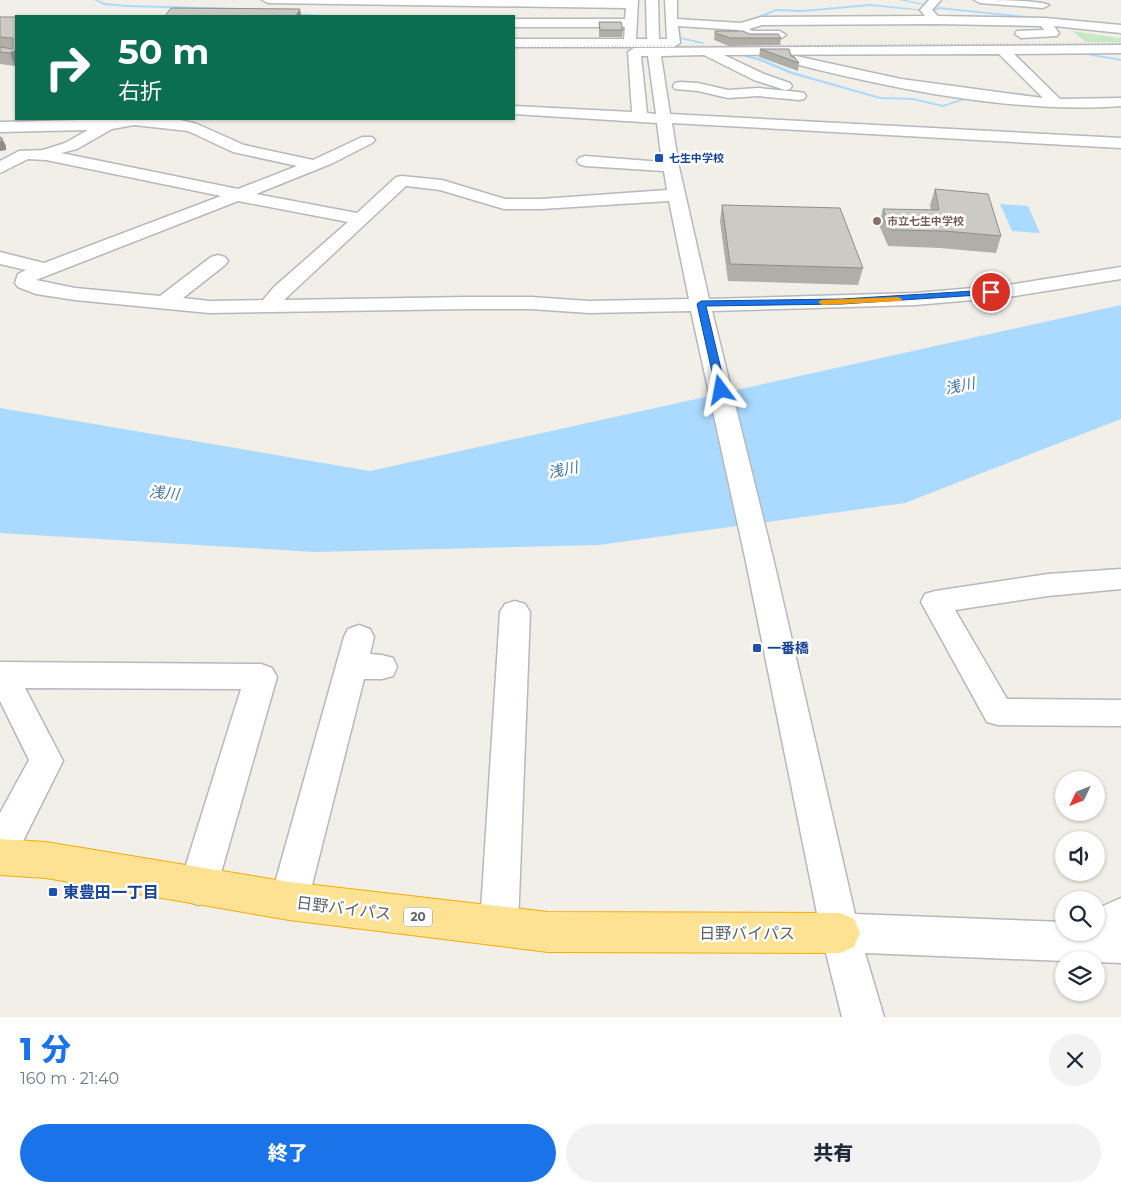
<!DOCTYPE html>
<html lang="ja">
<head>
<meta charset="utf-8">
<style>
  :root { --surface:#fff; --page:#f2f2f3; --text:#1f2937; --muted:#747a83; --accent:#1a73e8 }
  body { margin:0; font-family:Montserrat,"Noto Sans JP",sans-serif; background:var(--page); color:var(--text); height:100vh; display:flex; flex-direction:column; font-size:19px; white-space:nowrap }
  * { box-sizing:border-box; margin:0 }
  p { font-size:16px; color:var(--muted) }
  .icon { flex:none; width:28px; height:28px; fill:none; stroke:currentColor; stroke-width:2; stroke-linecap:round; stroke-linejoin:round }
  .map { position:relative; height:1017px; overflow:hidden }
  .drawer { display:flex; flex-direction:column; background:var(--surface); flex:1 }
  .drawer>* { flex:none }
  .banner { position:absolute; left:15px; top:15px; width:500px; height:105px; border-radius:0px; box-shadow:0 1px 4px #0004; background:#0b6e4f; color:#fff; overflow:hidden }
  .needle { width:32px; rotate:227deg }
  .fabs { position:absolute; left:1055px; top:771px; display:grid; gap:10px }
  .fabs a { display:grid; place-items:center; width:50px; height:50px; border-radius:50%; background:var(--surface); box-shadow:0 1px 4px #0004; font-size:25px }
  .pin { position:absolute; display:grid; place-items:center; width:42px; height:42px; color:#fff; margin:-21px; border:2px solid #fff; border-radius:50%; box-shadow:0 1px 5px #0007 }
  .me { position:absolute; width:55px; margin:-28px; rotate:347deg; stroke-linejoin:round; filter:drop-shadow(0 0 4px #0008) }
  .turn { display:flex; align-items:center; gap:18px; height:105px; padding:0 20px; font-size:22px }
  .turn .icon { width:65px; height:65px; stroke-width:2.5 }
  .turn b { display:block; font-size:35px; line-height:42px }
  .round { display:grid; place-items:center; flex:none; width:52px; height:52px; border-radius:26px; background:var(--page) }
  .headline { display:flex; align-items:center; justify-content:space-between; height:85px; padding:0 20px }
  h1 { font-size:30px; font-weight:800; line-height:38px; color:var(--accent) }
  .cta { display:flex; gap:10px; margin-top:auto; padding:10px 20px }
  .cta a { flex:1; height:58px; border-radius:30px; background:var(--accent); color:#fff; font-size:20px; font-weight:800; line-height:58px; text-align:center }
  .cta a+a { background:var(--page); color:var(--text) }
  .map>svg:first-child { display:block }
  .green { fill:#c5e8c5 }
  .water { fill:#aadaff }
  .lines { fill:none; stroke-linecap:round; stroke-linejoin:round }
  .stream { fill:#aadaff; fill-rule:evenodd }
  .minor-casing { stroke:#b5b8bc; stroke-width:3 }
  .highway-casing { stroke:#f9ab00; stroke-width:2 }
  .minor { fill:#fff; fill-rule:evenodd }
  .highway { fill:#fde293; fill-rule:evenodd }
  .rail { stroke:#b6b7b8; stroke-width:2; stroke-dasharray:0.5 3; stroke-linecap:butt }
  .wall { fill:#afaea9 }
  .shaded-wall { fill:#8f8d8a }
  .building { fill:#cccac5; stroke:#8f8d8a }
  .route { fill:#1a73e8; stroke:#114b97 }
  .slow { fill:#f59e0b }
  .transit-dot { fill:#1a4fb4; stroke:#fff; stroke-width:2 }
  .education-dot { fill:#8d6e63; stroke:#fff; stroke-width:2 }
  .labels { text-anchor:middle; stroke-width:5; stroke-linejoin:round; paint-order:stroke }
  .far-transit-label { font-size:11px; font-weight:bold; fill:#164399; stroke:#fff; text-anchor:start }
  .far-education-label { font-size:11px; font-weight:bold; fill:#785e54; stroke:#fff; text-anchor:start }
  .shield { fill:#fff; stroke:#8f9295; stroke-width:1 }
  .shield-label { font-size:12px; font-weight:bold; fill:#5f6368 }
  .transit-label { font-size:14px; font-weight:bold; fill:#164399; stroke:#fff; text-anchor:start }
  .water-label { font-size:15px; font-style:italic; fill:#4174aa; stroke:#fff }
  .near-transit-label { font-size:16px; font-weight:bold; fill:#164399; stroke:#fff; text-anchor:start }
  .near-street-label { font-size:16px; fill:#5f6368; stroke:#fff }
</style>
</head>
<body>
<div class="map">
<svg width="1121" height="1017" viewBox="0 0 1121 1017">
  <rect width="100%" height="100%" fill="#f1efe8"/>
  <!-- green -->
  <path class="green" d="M1072 31 1119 38 1121 37V42H1086Z"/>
  <!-- water -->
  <g class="water">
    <path d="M1000 204 1028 206 1040 233 1012 231Z"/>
    <path d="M1121 305V419L905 503 599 545 315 552 0 533V408L370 471Z"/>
  </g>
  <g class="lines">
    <!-- stream -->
    <g class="stream">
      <path d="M94 0H97L105 3 126 5 237 8 239 9 237 10 126 7 104 5Z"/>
      <path d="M899 0H905L930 5 928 6Z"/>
      <path d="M870 4 926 10 924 11 870 6 803 12 776 11 748 23 745 22 776 9 803 10Z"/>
      <path d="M938 7 1046 18 1048 19 1046 20 939 9 934 11V9Z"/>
      <path d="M292 13 320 15 322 16 293 15Z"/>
      <path d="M680 37 702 42 704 43 702 44 681 39Z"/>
      <path d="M1075 51 1121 59V61L1076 53Z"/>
      <path d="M736 52 762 59 793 72 880 97 913 98 943 105 970 96 973 97 943 107 913 100 880 99 791 74 760 61 735 54Z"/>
      <path d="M1121 104V106L1081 108 1079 107 1081 106Z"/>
    </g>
    <defs>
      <g id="minor">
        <path d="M262 0H638L636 39H647L646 0H658L659 39H667L665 0H677V19L741 23 761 17 925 16 920 10 929 0H941L932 10 938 16 1045 18 1121 25V33L1054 26 1059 33 1057 36 1021 38 1015 34 1017 31 1044 30 1041 26 935 24 762 25 749 29 752 31H780L786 35 780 39H748L744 38 738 30 678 26 680 43 674 47H514V39H624L625 27H514V19H625L626 8 268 3Z"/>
        <path d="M974 0C989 0 1040 0 1049 5L1043 8 980 3Z"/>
        <path d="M1121 45V53L1014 54 1060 99 1121 98V106C1015 114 894 89 791 63L789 60 796 56 901 79 1043 98 999 54 724 55 764 74 790 83 792 86 790 89 785 90 754 80 704 55 661 56 670 114 1121 138V148L672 123 679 167 709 299 915 293 1008 285 1121 267V279L1008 297 915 305 712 311 774 562 855 914 1064 922V932H1096V909L1121 898V963L1096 962V960L1064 961 865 953 884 1017H842L821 933 746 562 691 311 589 313 531 309H469L209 313 75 300 36 294 18 287 15 283 18 274 26 270 0 264V252L44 263 221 196 46 160 28 159 0 173V161L19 151 43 150 65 143 88 130 0 132V122L119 119H176L197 124 244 145 313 160 362 137H372L375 140 372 143 333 163 256 194 357 213 396 177 402 176 442 180 505 199H541L667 190 664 171 585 166 579 164 577 161 579 158 585 156 662 162 657 123 514 114V106L632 112 628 52 634 48ZM641 56H648L656 114 647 113ZM134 125 188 131 233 152 297 166 238 189 61 153 77 149 112 129ZM406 186 440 190 504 209H541L669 201 689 299 589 301 531 297H469L284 300ZM238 201 348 222 274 287 263 300 209 301 183 298 225 265 228 261 225 257 218 255 211 257 160 296 75 288 36 280Z"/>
        <path d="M680 82 698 83 728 90 758 88 799 92 804 93 806 96 804 99 799 100 758 96 728 98 698 91 675 89 673 86 675 83Z"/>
        <path d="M1121 569V589L1048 596 955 610 1007 699 1121 700V726L998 725 987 722 921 602 925 594 935 591 1048 574Z"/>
        <path d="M515 601 525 604 530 612 518 926 513 940 499 945 485 940 480 926 500 612 505 604Z"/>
        <path d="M359 625 370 629 374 637 370 654 382 655 393 658 397 667 393 676 382 679H364L308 901 302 914 289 919 276 914 270 901 344 637 348 629Z"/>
        <path d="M0 662 261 664 272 668 277 677 217 887 211 900 198 905 185 900 179 887 241 689 25 688 63 761 13 861 0 866V813L29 760 0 701Z"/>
      </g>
      <path id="highway" d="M0 839 46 842 289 882 548 912 840 913 854 919 860 933 854 947 840 953 548 952 289 920 46 878 0 875Z"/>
    </defs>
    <!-- minor casing -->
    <use href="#minor" class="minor-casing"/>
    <!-- highway casing -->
    <use href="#highway" class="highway-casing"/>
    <!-- minor -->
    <use href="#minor" class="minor"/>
    <!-- highway -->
    <use href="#highway" class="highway"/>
    <!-- rail -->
    <path class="rail" d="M514 47 1121 43"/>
  </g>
  <!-- wall -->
  <g class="wall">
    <path d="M0 17H16L15 66 0 64Z"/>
    <path d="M599 22 623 30 622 37H599Z"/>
    <path d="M715 31 749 34 781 38 780 45 729 46 714 40Z"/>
    <path d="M760 49 791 56 799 63 798 71 759 57Z"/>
    <path d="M935 189 1001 236 996 253 940 248 888 246 879 225 883 209 931 210 930 205Z"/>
    <path d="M722 205 863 268 858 285 728 281 720 221Z"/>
  </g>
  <!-- shaded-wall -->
  <g class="shaded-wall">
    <path d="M300 9 301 16H296Z"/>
    <path d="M16 50V65L15 66 10 53Z"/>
    <path d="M2 138 6 146V150L0 151V142Z"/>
  </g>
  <!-- building -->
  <g class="building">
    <path d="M171 8 300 9 296 16H165Z"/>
    <path d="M0 17H16V50L10 53 0 52V47L13 49V38L0 37Z"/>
    <path d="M599 22H621L623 30H600Z"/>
    <path d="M715 31H743L749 34H778L781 38H730L715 33Z"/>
    <path d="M760 49H789L791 56 795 58 799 63Z"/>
    <path d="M0 137 2 138V141L0 142Z"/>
    <path d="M935 189 988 194 1001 236 945 231 892 230 883 209 939 210Z"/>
    <path d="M722 205 840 208 863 268 730 264Z"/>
  </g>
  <!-- route -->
  <path class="route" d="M991 290 994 291V294L842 304 706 306 726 390 721 393 716 390 697 304 701 301 842 299Z"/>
  <!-- slow -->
  <path class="slow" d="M898 297 902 299 901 301 822 305 818 302 822 300Z"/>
  <!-- markers -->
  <g class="transit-dot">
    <rect x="654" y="153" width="10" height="10" rx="2.5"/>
    <rect x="752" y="643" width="10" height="10" rx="2.5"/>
    <rect x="48" y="887" width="10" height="10" rx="2.5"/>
  </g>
  <circle class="education-dot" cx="877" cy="221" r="5"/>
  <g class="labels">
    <!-- far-transit labels -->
    <g class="far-transit-label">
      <text x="669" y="162">七生中学校</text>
    </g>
    <!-- far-education labels -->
    <g class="far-education-label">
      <text x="887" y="225">市立七生中学校</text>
    </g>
    <!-- shield labels -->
    <rect class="shield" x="404" y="907.5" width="28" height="19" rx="4"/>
    <g class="shield-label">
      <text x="418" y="921">20</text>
    </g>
    <!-- transit labels -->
    <g class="transit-label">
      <text x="767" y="653">一番橋</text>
    </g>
    <!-- water labels -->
    <g class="water-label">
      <text transform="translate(960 386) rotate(-12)" y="5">浅川</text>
      <text transform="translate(563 470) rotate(-12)" y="5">浅川</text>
      <text transform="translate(164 493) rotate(6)" y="5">浅川</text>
    </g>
    <!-- near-transit labels -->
    <g class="near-transit-label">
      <text x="63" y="898">東豊田一丁目</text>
    </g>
    <!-- near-street labels -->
    <g class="near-street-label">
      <text transform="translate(344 908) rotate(7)" y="6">日野バイパス</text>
      <text x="747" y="939">日野バイパス</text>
    </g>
  </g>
</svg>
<div class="fabs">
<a><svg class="needle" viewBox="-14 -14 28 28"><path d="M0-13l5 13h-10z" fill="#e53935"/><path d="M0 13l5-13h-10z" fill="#747a83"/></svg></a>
<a><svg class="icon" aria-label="sound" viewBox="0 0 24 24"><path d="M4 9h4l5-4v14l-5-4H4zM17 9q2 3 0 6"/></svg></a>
<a><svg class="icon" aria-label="search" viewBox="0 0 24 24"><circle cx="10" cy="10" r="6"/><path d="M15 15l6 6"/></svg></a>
<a><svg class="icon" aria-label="layers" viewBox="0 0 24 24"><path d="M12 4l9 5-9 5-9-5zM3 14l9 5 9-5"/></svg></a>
</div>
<div class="pin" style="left:991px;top:292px;background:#d93025"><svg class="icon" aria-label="arrive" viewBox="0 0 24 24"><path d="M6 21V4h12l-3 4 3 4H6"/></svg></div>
<svg class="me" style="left:721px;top:390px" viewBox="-20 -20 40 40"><path d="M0-17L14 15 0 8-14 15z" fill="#1a73e8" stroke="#fff" stroke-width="4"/></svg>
<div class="banner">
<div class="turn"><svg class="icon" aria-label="right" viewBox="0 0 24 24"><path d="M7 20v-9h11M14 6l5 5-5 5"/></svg><div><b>50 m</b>右折</div></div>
</div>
</div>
<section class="drawer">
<div class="headline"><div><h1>1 分</h1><p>160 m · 21:40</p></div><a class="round"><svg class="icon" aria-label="close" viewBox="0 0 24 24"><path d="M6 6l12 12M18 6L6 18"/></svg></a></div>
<div class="cta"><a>終了</a><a>共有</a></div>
</section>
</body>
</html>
